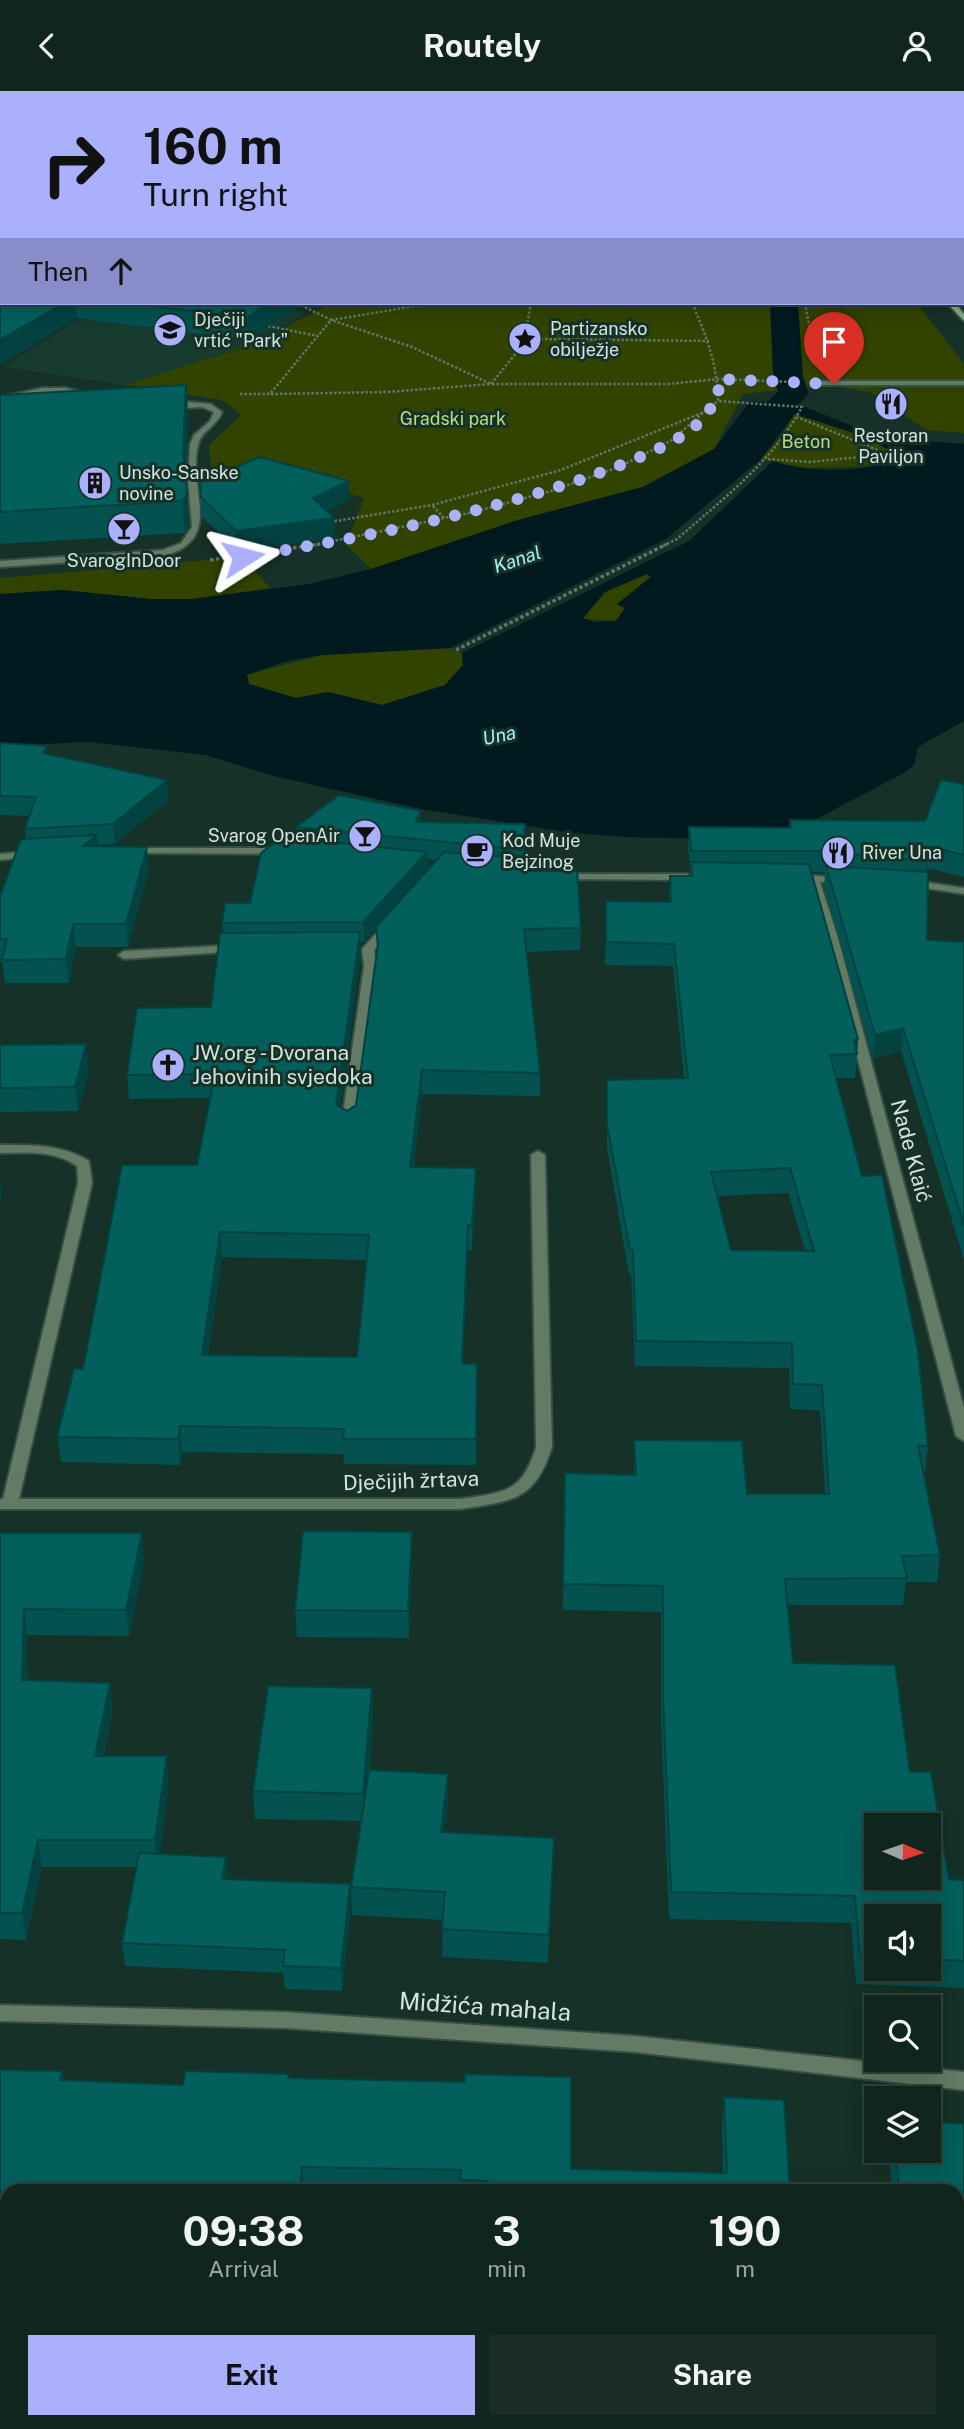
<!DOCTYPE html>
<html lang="en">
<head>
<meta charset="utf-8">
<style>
  :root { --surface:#10251d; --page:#192d26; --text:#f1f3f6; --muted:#9ca5a4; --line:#30423b; --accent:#aab0fb }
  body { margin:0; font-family:"Public Sans",sans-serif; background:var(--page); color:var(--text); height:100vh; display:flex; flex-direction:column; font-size:26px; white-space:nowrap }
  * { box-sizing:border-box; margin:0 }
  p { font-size:23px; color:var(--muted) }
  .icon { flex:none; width:38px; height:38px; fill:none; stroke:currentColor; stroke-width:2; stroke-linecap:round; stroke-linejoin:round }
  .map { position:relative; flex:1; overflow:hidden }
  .sheet { position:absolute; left:0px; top:2093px; width:964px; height:245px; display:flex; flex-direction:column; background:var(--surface); border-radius:21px 21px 0 0; box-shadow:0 4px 18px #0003,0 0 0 2px var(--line) }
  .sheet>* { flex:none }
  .top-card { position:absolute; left:0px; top:0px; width:964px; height:214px; box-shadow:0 4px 18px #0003,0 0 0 2px var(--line); background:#aab0fb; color:#111; overflow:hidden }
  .needle { width:46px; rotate:92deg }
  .fabs { position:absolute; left:864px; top:1722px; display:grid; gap:14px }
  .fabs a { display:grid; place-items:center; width:77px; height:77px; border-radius:0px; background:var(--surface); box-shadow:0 4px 18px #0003,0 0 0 2px var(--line); font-size:35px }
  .pin { position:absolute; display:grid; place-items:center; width:60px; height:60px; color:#fff; margin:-72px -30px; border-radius:50% 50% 50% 0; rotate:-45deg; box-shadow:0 0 7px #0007 }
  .pin .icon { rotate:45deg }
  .me { position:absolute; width:77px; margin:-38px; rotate:81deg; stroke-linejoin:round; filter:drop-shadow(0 0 5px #0008) }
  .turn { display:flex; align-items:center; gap:24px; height:147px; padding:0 28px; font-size:32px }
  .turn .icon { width:91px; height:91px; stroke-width:2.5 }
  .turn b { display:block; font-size:49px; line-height:60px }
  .then { display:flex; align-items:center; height:66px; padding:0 28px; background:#0003; gap:14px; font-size:26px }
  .eta { display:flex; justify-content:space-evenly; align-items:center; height:119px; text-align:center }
  .eta b { font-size:42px; font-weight:700; line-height:49px }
  .button { display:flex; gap:14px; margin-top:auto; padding:14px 28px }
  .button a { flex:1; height:80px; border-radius:0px; background:var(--accent); color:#111; font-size:28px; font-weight:700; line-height:80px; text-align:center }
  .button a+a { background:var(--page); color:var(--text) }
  header { display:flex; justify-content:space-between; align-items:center; height:91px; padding:0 28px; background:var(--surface); font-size:32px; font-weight:700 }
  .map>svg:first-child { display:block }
  .built { fill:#173b2f }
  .green { fill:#324300 }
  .water { fill:#001a20; fill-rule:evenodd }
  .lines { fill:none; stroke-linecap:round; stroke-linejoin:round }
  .canal { fill:#001a20; fill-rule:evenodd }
  .lane-casing { stroke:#354e44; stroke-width:4 }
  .street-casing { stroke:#354e44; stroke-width:4 }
  .secondary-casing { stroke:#354e44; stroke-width:4 }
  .path-far1 { stroke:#60766d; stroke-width:2.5; stroke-dasharray:2.5 2; stroke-linecap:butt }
  .path { stroke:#60766d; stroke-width:3.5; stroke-dasharray:3.5 2.5; stroke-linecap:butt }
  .lane { fill:#637a64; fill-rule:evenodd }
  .street { fill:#637a64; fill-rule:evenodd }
  .secondary { fill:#82a684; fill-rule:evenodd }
  .wall { fill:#03524f; fill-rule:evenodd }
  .shaded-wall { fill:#024240 }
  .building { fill:#035f5c; stroke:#024240; stroke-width:2; fill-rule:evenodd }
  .route { stroke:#aab0fb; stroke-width:12; stroke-dasharray:0 21.6 }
  .labels { text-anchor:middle; stroke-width:6; stroke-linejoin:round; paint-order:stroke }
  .far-poi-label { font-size:18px; fill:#d5e4de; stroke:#163127; text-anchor:start }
  .far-park-label { font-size:18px; fill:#bcdb7e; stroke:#163127 }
  .far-water-label { font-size:19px; font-style:italic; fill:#a6eefe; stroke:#163127 }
  .poi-label { font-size:21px; fill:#d5e4de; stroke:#163127; text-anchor:start }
  .street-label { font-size:21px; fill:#d5e4de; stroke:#163127 }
  .near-street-label { font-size:24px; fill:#d5e4de; stroke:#163127 }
</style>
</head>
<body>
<header><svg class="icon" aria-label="back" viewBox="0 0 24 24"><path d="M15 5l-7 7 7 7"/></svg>Routely<svg class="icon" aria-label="person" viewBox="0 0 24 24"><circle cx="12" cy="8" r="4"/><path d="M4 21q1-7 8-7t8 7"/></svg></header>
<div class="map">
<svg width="964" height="2338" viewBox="0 0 964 2338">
  <rect width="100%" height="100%" fill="#163127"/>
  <!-- built -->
  <path class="built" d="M104 212H283L305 223 251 254 125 294 4 276Z"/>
  <!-- green -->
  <g class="green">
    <path d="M332 212H917L964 273V342L926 339 871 302 830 294 743 303 714 358 643 396 518 429 371 478 346 454 364 407 261 379 212 383 209 354 241 324 222 309 125 294 251 254Z"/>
    <path d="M795 323 869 347 903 368 867 375 807 377 761 368 775 352Z"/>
    <path d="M243 466 270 497 191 508H151L62 499 0 503V487Z"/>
    <path d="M647 483 651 485 617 514 625 517 616 530 583 528 605 501Z"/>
    <path d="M450 557 462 562 463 574 445 594 382 614 328 601 296 607 249 593 246 584 322 564Z"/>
  </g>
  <!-- water -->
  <path class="water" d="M750 310 805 316 870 342 901 348 964 353V630L918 656 914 674 904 682 818 727 766 743 705 748 627 746 572 742 421 718 274 685 205 664 88 651 0 655V503L62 499 151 508H191L309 493 371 478 518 429 643 396 714 358ZM795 323 869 347 902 368C866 381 810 383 773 370L689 450 462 562 463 574 445 594 382 614 328 601 296 607 249 593 247 584 287 570 322 564 450 557 666 448 761 368ZM647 483 651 486 617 513 625 517 616 530 594 531 583 527 605 501Z"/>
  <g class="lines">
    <!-- canal -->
    <path class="canal" d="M770 212H798L803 285 809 303 739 371 728 373 717 371 712 364 717 357 778 301 773 285Z"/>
    <defs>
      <g id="lane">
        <path d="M820 290H964V294H817V290Z"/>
        <path d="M43 297H66L92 304 88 306C57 298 30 302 0 311V306Z"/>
        <path d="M189 311 211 313 222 321C218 334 203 339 199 351 185 397 227 447 164 465L0 476V470L163 459 181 452 192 436 188 390 190 353 194 344 210 330 214 321 202 316 169 318 165 316Z"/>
      </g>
      <g id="street">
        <path d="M131 757H282L288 760 282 763 127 762V758Z"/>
        <path d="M34 760 38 761V765L0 769V763Z"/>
        <path d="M560 783H687L693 786 687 789 556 788V784Z"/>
        <path d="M795 784 841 786 847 789 841 792 820 791 838 847 964 1317V1350L956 1345 826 847 809 791 791 789V785Z"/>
        <path d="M910 789 964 797V803L906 794 904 792Z"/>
        <path d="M388 833 394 836 374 859 376 875 355 1037 348 1041 341 1037 364 875 362 858 384 834Z"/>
        <path d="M237 854 241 856V860L124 868 118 864 124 860Z"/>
        <path d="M0 1054C32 1054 61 1053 89 1070L92 1092 19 1408H461C505 1401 522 1402 536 1356L531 1064 538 1060 545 1064 552 1356C535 1410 512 1410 461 1418H0V1408H3L78 1092 77 1075C54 1059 27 1062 0 1062Z"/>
        <path d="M0 1914 285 1921 635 1945 964 1981V1999L635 1961 285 1937 0 1930Z"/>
      </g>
      <path id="secondary" d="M947 212H955L964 223V230Z"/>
    </defs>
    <!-- lane casing -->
    <use href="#lane" class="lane-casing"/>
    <!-- street casing -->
    <use href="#street" class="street-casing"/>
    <!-- secondary casing -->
    <use href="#secondary" class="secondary-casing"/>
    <!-- path-far1 -->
    <g class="path-far1">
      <path d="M297 212 331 229 412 256 491 293H668L719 288 792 291"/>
      <path d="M805 212 815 266"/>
      <path d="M268 235 318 245"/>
      <path d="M525 245 531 212"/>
      <path d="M525 245 536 248 525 251 517 248Z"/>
      <path d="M536 248 709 250"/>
      <path d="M240 303H270L331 229 434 212"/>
      <path d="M271 303 387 301 491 293 525 251"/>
      <path d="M768 368 809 371 881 364 882 361 797 326"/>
      <path d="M433 415 445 428"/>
      <path d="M330 431 432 414 561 379 704 321 718 310C718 275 706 244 692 212"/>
      <path d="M309 455 474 421 551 400 619 376 672 349 704 321"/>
      <path d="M663 455 677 448C724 407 772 371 802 316L718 310"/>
    </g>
    <!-- path -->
    <g class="path">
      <path d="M210 469 320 453"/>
      <path d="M456 559 667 453"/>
    </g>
    <!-- lane -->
    <use href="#lane" class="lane"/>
    <!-- street -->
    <use href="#street" class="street"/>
    <!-- secondary -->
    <use href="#secondary" class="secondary"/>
  </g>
  <!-- wall -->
  <g class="wall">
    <path d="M0 0H964V165L962 164V2H2V212H303L248 249 77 227 0 274Z"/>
    <path d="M186 294 188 323 186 386 189 435 185 442 0 453V304Z"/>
    <path d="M201 406 349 409 327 420 334 427 335 447 238 460 202 426Z"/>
    <path d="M0 652 48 663 169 709 115 753 98 754 149 778 128 856H76L69 892H5L2 871H0V805L26 747 25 738 30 725 0 724Z"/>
    <path d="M964 693V786L927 777 926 780 927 849 964 851V1169L901 960 873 967 824 796 825 782 811 781 858 948 855 987H836L928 1355 925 1381H923L940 1464 937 1491H906L903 1514H787L793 1572 910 1681 949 1788 964 1789V1897L856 1893 851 1832 669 1828 661 1631V1521L563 1519 565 1382 634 1384V1349L747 1403H825L820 1319 790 1318 789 1277 635 1275 631 1183 629 1184 607 1057V989L684 987 673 875 605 874 606 810 669 811 670 785H691L688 757 689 736 789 737 790 729 925 730ZM788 1102 805 1159H731L717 1105ZM877 1825H929V1878H877Z"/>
    <path d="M421 720V732L525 752 524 780 581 837 580 859 526 861 540 982V1005L422 1003 414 1076 476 1077V1101L472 1159H468L463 1273H477L476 1374 344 1373 343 1363 183 1361 180 1374 61 1371 57 1346 83 1278 197 1074 210 1007 129 1008 127 984 211 916 223 842 222 832 250 812 297 747 296 736ZM428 768 436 769 428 779ZM376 838 377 860 356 1014 347 1020 340 1016 361 864 360 851H364ZM222 1166 367 1169 357 1266 208 1264Z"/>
    <path d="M0 954 89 977 78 1020 0 1021Z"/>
    <path d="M0 1442 144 1468 129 1545 27 1544V1590L113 1618 104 1665 169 1691 160 1763 226 1766 228 1788 350 1793 351 1816 342 1900 285 1898 283 1882 125 1875 122 1852 137 1776H42L26 1849 0 1848Z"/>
    <path d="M412 1468 409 1547 297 1546 295 1519Z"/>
    <path d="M372 1597 373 1625 369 1681 448 1711 444 1742 553 1775 548 1872 442 1866 443 1829 352 1824 351 1796 361 1730 255 1728 253 1700Z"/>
    <path d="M0 1979 62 1980 63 1989 183 1994 185 1980 289 1983V1987L465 1991V1983L571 1986V2078L723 2082 722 2036 724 2006 784 2009 790 2100H7V2331H50L48 2338H0Z"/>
    <path d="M929 2030 964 2033V2338H738V2331H957V2100H892L889 2060H929Z"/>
  </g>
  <!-- shaded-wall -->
  <g class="shaded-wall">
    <path d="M2 190V212L0 214V191Z"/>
    <path d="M64 212H76L77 227 0 274V249Z"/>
    <path d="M269 212H303L248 249 246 227Z"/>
    <path d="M186 294 188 323 185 390 183 359Z"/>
    <path d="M349 390V409L314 426 313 407Z"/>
    <path d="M187 404 189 435 185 442 182 410Z"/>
    <path d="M334 427 335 447 238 460 236 440Z"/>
    <path d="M167 689 169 709 115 753 113 733Z"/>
    <path d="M421 720 422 738 416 750V731Z"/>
    <path d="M97 744 99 766 83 755Z"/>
    <path d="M147 756 149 778 128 856 126 833Z"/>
    <path d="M427 761 428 781 364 851 363 831Z"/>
    <path d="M73 833 76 856 69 892 66 868Z"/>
    <path d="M360 841 361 864 337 1038 336 1014Z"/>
    <path d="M903 937 901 960 873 967 875 944Z"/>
    <path d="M858 948 857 963 854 949Z"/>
    <path d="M86 953 89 977 78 1020 75 996Z"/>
    <path d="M422 979V1003L411 1100 410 1076Z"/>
    <path d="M476 1077V1101L472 1159V1134Z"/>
    <path d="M0 1089 2 1105 0 1113Z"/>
    <path d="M468 1134V1159L462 1299V1273Z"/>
    <path d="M220 1141 222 1166 204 1289 202 1264Z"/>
    <path d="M180 1335 183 1361 180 1374 178 1348Z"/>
    <path d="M412 1441V1468L409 1547 408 1520Z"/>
    <path d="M142 1442 144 1468 129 1545 126 1519Z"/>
    <path d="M24 1518 27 1544 26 1616 22 1589Z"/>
    <path d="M110 1592 113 1618 98 1691 95 1665Z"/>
    <path d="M372 1597 373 1625 364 1730 363 1703Z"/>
    <path d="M167 1665 169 1691 158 1776 155 1749Z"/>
    <path d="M448 1683V1711L441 1769V1741Z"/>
    <path d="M554 1747 553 1775 548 1872 549 1844Z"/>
    <path d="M38 1749 42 1776 26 1849 22 1822Z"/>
    <path d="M226 1766 228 1789 222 1788Z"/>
    <path d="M350 1793 351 1816 342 1900 341 1877Z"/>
    <path d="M302 2076 304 2100H300Z"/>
    <path d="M39 2331H50L48 2338H38Z"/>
    <path d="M274 2331H280L279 2338H274Z"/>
  </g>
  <!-- building -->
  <g class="building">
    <path d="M0 0H964V5H962V2H2V24H0Z"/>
    <rect x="962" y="12" width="2" height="54"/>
    <path d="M0 32H2V190L0 191V130H2V122H0Z"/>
    <path d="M962 69 964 72V143L962 141Z"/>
    <path d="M2 200V212H64L0 249V201Z"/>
    <path d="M128 212H269L246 227Z"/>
    <path d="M186 294 183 359 187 404 182 410 0 421V304Z"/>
    <path d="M259 366 349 390 313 407 334 427 236 440 201 406 200 392Z"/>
    <path d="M0 652 47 655 43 662 167 689 113 733 25 738 36 706 0 705Z"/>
    <path d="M941 689 964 693V764L928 755V770L815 760H691L689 736 791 737 790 729 925 730Z"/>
    <path d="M339 704 421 720 416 731 525 733 524 759 296 736Z"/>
    <path d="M97 744 83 755 147 756 126 833H73L66 868 2 869 7 848H0V805L21 748Z"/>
    <path d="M282 746 427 761 363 831 222 832 225 812H250L261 762Z"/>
    <path d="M444 761 524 767 523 780H577L581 837 524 838 540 982 422 979 410 1076 476 1077 472 1134H468L462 1273H477L476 1348H343L344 1338 180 1335 178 1348 57 1346 74 1278H83L122 1074H197L215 983 127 984 137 917 211 916 220 842 360 841 336 1014 347 1020 356 1014 378 853 376 836ZM220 1141 369 1144 357 1266 202 1264Z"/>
    <path d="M691 771 809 773 858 948 854 949 857 963 830 964 862 1085 882 1084 918 1260 928 1355H918L940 1464 902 1465 907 1487 785 1488 793 1572 895 1574 910 1681H931L949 1788 964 1789V1870L929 1868V1825H877V1867L860 1866 855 1805 671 1801 663 1605V1495L563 1493 565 1382 636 1384 634 1349 742 1350 747 1403H829L822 1294 793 1293 792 1252 636 1250 633 1159H630L607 1033V989L688 987 674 853 606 851V810L671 811 670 785H692ZM790 1077 814 1160 731 1159 711 1081ZM877 1734H929V1787H877Z"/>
    <path d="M826 775 928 781 927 849 964 851V1134L903 937 875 944Z"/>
    <path d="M86 953 75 996 0 997V954Z"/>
    <path d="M303 1440 412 1441 408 1520 295 1519Z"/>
    <path d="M0 1442H142L126 1519 24 1518 22 1589 110 1592 95 1665H167L155 1749H38L22 1822H0Z"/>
    <path d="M268 1595 372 1597 363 1703 253 1700Z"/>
    <path d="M369 1679 448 1683 441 1741 554 1747 549 1844 442 1838 445 1801 351 1796Z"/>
    <path d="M139 1762 226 1766 222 1788 350 1793 341 1877 283 1875 285 1859 122 1852Z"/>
    <path d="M0 1979 62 1980 60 1989 183 1994 185 1980 289 1983 288 1987 465 1991V1983L571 1986V2078L727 2082 724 2006 784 2009 790 2100H487L488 2090 460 2089 461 2079 302 2076 300 2100H168L169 2096 77 2092 76 2100H7V2331H39L38 2338H0Z"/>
    <path d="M929 2030 964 2033V2338H743V2331H957V2100H899L896 2060H929Z"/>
    <path d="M141 2331H274V2338H140Z"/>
    <path d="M578 2331H627V2335L707 2338H578Z"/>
  </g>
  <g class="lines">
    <!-- route -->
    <path class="route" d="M243 466C361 447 478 424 591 385 621 374 668 357 693 337 702 330 708 318 718 310L719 288 834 293"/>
  </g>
  <!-- icons -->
  <defs>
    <symbol id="school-disc" viewBox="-11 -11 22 22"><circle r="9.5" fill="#aab0fb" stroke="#163127"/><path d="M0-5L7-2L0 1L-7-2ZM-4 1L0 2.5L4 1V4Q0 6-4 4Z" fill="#111"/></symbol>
    <symbol id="sight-disc" viewBox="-11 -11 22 22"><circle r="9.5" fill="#aab0fb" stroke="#163127"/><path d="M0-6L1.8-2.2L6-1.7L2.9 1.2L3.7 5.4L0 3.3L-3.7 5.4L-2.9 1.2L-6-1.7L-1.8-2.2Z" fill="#111"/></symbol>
    <symbol id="restaurant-disc" viewBox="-11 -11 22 22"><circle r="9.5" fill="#aab0fb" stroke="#163127"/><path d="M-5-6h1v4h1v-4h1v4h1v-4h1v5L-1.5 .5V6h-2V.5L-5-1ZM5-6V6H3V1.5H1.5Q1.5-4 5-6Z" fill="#111"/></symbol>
    <symbol id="building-disc" viewBox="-11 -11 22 22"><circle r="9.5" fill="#aab0fb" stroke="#163127"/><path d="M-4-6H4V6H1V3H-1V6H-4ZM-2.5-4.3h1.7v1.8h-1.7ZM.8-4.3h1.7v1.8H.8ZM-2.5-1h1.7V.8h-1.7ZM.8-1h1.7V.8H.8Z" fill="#111"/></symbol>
    <symbol id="bar-disc" viewBox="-11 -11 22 22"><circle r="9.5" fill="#aab0fb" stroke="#163127"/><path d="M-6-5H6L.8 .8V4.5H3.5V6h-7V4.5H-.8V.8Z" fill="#111"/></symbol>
    <symbol id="cafe-disc" viewBox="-11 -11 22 22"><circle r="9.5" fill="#aab0fb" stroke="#163127"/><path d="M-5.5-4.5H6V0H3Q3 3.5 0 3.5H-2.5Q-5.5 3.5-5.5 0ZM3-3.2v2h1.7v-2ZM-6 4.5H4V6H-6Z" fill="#111"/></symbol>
    <symbol id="church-disc" viewBox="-11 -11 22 22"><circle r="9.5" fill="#aab0fb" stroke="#163127"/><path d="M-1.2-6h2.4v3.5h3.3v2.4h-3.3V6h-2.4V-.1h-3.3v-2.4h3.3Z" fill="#111"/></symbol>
  </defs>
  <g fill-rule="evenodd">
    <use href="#school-disc" x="151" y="220" width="38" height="38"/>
    <use href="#sight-disc" x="506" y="229" width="38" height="38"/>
    <use href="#restaurant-disc" x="872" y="294" width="38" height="38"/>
    <use href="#building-disc" x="76" y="373" width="38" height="38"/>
    <use href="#bar-disc" x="105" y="419" width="38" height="38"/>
    <use href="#bar-disc" x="346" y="726" width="38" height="38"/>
    <use href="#cafe-disc" x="458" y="741" width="38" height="38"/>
    <use href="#restaurant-disc" x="819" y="743" width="38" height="38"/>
    <use href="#church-disc" x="149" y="955" width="38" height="38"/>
  </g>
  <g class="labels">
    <!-- far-poi labels -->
    <g class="far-poi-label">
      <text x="194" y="235">Dječiji<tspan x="194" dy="21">vrtić "Park"</tspan></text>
      <text x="550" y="244">Partizansko<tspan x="550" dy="21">obilježje</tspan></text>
      <text x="891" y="351" text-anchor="middle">Restoran<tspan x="891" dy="21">Paviljon</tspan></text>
      <text x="119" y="388">Unsko-Sanske<tspan x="119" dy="21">novine</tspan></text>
      <text x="124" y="476" text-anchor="middle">SvarogInDoor</text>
      <text x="340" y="751" text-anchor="end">Svarog OpenAir</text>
      <text x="502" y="756">Kod Muje<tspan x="502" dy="21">Bejzinog</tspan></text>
      <text x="862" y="768">River Una</text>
    </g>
    <!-- far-park labels -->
    <g class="far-park-label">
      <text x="453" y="334">Gradski park</text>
      <text x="806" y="357">Beton</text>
    </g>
    <!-- far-water labels -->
    <g class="far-water-label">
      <text transform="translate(517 468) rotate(-18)" y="7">Kanal</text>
      <text transform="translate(499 644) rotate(-12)" y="7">Una</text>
    </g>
    <!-- poi labels -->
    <g class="poi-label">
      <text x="192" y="969">JW.org - Dvorana<tspan x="192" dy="24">Jehovinih svjedoka</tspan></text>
    </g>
    <!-- street labels -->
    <g class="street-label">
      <text transform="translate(911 1060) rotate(75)" y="7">Nade Klaić</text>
      <text transform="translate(411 1390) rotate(-2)" y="7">Dječijih žrtava</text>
    </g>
    <!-- near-street labels -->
    <g class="near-street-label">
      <text transform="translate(485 1916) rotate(4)" y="8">Midžića mahala</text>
    </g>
  </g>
</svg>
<div class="fabs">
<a><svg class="needle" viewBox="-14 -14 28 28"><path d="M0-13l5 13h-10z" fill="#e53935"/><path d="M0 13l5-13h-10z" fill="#9ca5a4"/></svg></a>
<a><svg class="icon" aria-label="sound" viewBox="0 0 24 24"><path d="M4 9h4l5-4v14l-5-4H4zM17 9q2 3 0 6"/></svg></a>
<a><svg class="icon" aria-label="search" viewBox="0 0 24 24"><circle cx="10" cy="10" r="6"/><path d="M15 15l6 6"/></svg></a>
<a><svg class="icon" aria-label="layers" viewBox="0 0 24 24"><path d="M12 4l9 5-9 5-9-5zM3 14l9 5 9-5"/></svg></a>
</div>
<div class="pin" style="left:834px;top:293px;background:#d93025"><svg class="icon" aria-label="arrive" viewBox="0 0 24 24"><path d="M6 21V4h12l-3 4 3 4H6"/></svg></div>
<svg class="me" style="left:243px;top:466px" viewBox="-20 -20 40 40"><path d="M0-17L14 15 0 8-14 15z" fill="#aab0fb" stroke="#fff" stroke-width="4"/></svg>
<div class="top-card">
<div class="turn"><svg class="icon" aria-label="right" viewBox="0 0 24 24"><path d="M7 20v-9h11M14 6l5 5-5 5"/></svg><div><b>160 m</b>Turn right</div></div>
<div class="then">Then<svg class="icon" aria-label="ahead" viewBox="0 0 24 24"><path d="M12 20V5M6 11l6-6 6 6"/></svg></div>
</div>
<section class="sheet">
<div class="eta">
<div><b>09:38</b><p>Arrival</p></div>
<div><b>3</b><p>min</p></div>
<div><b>190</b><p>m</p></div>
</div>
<div class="button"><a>Exit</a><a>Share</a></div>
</section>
</div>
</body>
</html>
